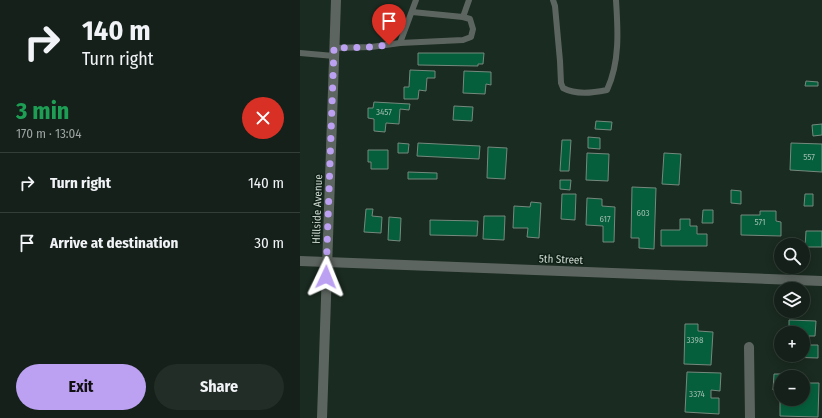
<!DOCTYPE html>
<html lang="en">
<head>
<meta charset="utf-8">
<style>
  :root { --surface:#142019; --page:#212d26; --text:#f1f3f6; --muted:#9da3a2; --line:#333e38; --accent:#bca0f2 }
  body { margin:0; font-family:"Fira Sans Condensed",sans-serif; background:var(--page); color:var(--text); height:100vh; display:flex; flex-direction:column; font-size:15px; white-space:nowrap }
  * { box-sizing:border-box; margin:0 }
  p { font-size:13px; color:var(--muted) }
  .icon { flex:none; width:22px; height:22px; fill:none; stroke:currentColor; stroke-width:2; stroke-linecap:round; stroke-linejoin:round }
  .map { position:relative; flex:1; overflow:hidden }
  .details { display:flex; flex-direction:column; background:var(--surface); width:300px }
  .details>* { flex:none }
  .guide { background:#142019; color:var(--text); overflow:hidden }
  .fabs { position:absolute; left:474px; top:238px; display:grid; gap:8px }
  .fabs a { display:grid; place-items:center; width:36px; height:36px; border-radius:50%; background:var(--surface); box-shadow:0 2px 10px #0003,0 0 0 1px var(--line); font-size:20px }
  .pin { position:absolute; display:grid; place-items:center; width:34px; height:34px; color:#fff; margin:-41px -17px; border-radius:50% 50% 50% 0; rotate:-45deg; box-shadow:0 0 4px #0007 }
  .pin .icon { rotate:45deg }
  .me { position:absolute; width:44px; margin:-22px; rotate:2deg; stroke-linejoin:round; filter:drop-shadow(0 0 3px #0008) }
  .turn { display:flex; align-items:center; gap:14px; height:84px; padding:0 16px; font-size:18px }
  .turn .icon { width:52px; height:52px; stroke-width:2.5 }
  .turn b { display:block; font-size:28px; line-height:34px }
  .round { display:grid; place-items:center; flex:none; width:42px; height:42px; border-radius:21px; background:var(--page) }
  .head { display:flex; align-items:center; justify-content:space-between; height:68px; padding:0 16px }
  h1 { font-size:24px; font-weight:700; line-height:30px; color:#1e9e55 }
  .primary-button { display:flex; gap:8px; margin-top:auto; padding:8px 16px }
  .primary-button a { flex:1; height:46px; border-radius:24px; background:var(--accent); color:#111; font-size:16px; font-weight:700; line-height:46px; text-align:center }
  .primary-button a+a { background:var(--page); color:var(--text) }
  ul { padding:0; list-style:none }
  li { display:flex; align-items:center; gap:12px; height:60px; padding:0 16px; border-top:1px solid var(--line) }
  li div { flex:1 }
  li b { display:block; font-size:15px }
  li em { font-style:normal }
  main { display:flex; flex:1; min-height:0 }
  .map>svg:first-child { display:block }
  .building { fill:#065f3c; stroke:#75897d }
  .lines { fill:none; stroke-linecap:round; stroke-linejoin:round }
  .service { stroke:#5d6560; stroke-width:6 }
  .minor { stroke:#5d6560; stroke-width:10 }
  .route { stroke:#bca0f2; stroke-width:7; stroke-dasharray:0 12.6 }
  .labels { text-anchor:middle; stroke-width:3; stroke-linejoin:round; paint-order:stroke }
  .number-label { font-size:9px; fill:#9cbaac }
  .street-label { font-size:11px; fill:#ced9d2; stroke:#102118 }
</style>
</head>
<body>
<main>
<section class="details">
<div class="guide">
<div class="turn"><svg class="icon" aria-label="right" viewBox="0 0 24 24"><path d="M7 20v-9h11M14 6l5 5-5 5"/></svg><div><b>140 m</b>Turn right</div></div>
</div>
<div class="head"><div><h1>3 min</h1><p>170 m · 13:04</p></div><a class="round" style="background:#d93025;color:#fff"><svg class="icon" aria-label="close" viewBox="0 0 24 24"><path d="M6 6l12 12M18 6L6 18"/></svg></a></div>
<ul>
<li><svg class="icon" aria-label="right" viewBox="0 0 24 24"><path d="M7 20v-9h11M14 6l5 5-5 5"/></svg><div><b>Turn right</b></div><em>140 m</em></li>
<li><svg class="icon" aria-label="arrive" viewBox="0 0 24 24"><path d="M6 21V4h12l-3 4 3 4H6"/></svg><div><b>Arrive at destination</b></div><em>30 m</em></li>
</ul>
<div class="primary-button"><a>Exit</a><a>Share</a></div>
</section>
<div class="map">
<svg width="522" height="418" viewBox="0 0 522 418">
  <rect width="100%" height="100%" fill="#1a2b21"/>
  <!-- building -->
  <g class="building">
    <path d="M118 53H184L183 64H178V66L118 65Z"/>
    <path d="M110 70 135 71V78H127L126 91 119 90 118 99H104V87H109Z"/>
    <path d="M164 71 191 72V85L186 84 185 94 163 93Z"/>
    <path d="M506 81 518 82V86H505Z"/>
    <path d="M74 102 110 104 109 110 100 109 99 124 86 123 85 132 74 131V119L68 118V108H73Z"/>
    <path d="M154 106 173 107 172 121 153 120Z"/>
    <path d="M296 121 312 122 311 130 295 129Z"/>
    <path d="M522 124V135L513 136 512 125Z"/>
    <path d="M288 137 300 138V149L288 148Z"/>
    <path d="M262 140H271L269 171H260Z"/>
    <path d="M98 143 109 144 108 153H98Z"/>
    <path d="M118 143 180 146 179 159 117 156Z"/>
    <path d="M491 143 522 144V172L490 170Z"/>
    <path d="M188 147 207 148 205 179 187 178Z"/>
    <path d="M68 150H88V169H71V162H68Z"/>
    <path d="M287 153 309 154 308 181 286 180Z"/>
    <path d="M364 153 381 154 379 185 362 184Z"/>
    <path d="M108 172 137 173V179H108Z"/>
    <path d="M260 180H271L270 190 260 189Z"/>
    <path d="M332 187 356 188 354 249 339 248V238H331Z"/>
    <path d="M431 190 441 191V204L431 203Z"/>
    <path d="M262 194H276L275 220 261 219Z"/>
    <path d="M505 194H513V206H504Z"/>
    <path d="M287 198 302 199V206L315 207 314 242H303V226L286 225Z"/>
    <path d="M231 202 241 203 239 238 227 237 228 228H213L214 206 230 207Z"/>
    <path d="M66 209H73L72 216 82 217 81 233 64 232Z"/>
    <path d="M403 210H413V223H402Z"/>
    <path d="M460 211H476V221L481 222V236L441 235V215H460Z"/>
    <path d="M184 216H205L204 240 183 239Z"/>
    <path d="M89 217 101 218 100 241 88 240Z"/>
    <path d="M380 219H390V226H397V234H407V246H361V230H380Z"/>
    <path d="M130 220 178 221 177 236 130 235Z"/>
    <path d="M506 231H522V247H505Z"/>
    <path d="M489 320 516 321 515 336H509V345H518V358L488 357V355H503V333H489Z"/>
    <path d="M385 324H398V331L413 332 411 365 384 364Z"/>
    <path d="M387 372 421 373 420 391 411 390V398H419V414L385 412Z"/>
    <path d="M474 374H485L484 377H481V399H503V383H519L518 417 480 416V390H473Z"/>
  </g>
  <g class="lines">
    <!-- service -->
    <g class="service">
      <path d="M253 0 255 6 260 61 261 83 263 88C276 95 292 93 307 90 320 62 318 30 316 0"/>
      <path d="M163 17 169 0"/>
      <path d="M100 43 163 40 171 37 173 29 170 19 163 17 112 12"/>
      <path d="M34 48 71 47 100 43 116 0"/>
      <path d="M0 53 34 56"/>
    </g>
    <!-- minor -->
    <g class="minor">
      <path d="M0 261 522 281"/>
      <path d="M449 347 450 418"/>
      <path d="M22 418 36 0"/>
    </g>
  </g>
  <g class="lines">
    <!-- route -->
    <path class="route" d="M26 277 34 48 71 47 89 45"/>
  </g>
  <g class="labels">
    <!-- number labels -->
    <g class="number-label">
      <text x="84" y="115">3457</text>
      <text x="509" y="160">557</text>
      <text x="343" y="216">603</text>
      <text x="305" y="222">617</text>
      <text x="460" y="225">571</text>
      <text x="395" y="343">3398</text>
      <text x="397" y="397">3374</text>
    </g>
    <!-- street labels -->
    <g class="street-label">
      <text transform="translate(17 209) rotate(-88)" y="4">Hillside Avenue</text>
      <text transform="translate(261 259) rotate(2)" y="4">5th Street</text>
    </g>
  </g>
</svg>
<div class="fabs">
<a><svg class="icon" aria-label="search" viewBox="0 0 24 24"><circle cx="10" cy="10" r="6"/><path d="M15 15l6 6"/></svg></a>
<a><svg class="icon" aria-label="layers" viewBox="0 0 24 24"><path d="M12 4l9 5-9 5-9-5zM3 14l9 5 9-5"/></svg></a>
<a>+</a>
<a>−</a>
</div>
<div class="pin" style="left:89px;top:45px;background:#d93025"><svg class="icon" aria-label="arrive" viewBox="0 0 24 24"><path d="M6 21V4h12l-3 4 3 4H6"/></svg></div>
<svg class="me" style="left:26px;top:277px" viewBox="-20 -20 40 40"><path d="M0-17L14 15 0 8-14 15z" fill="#bca0f2" stroke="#fff" stroke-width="4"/></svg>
</div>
</main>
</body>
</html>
